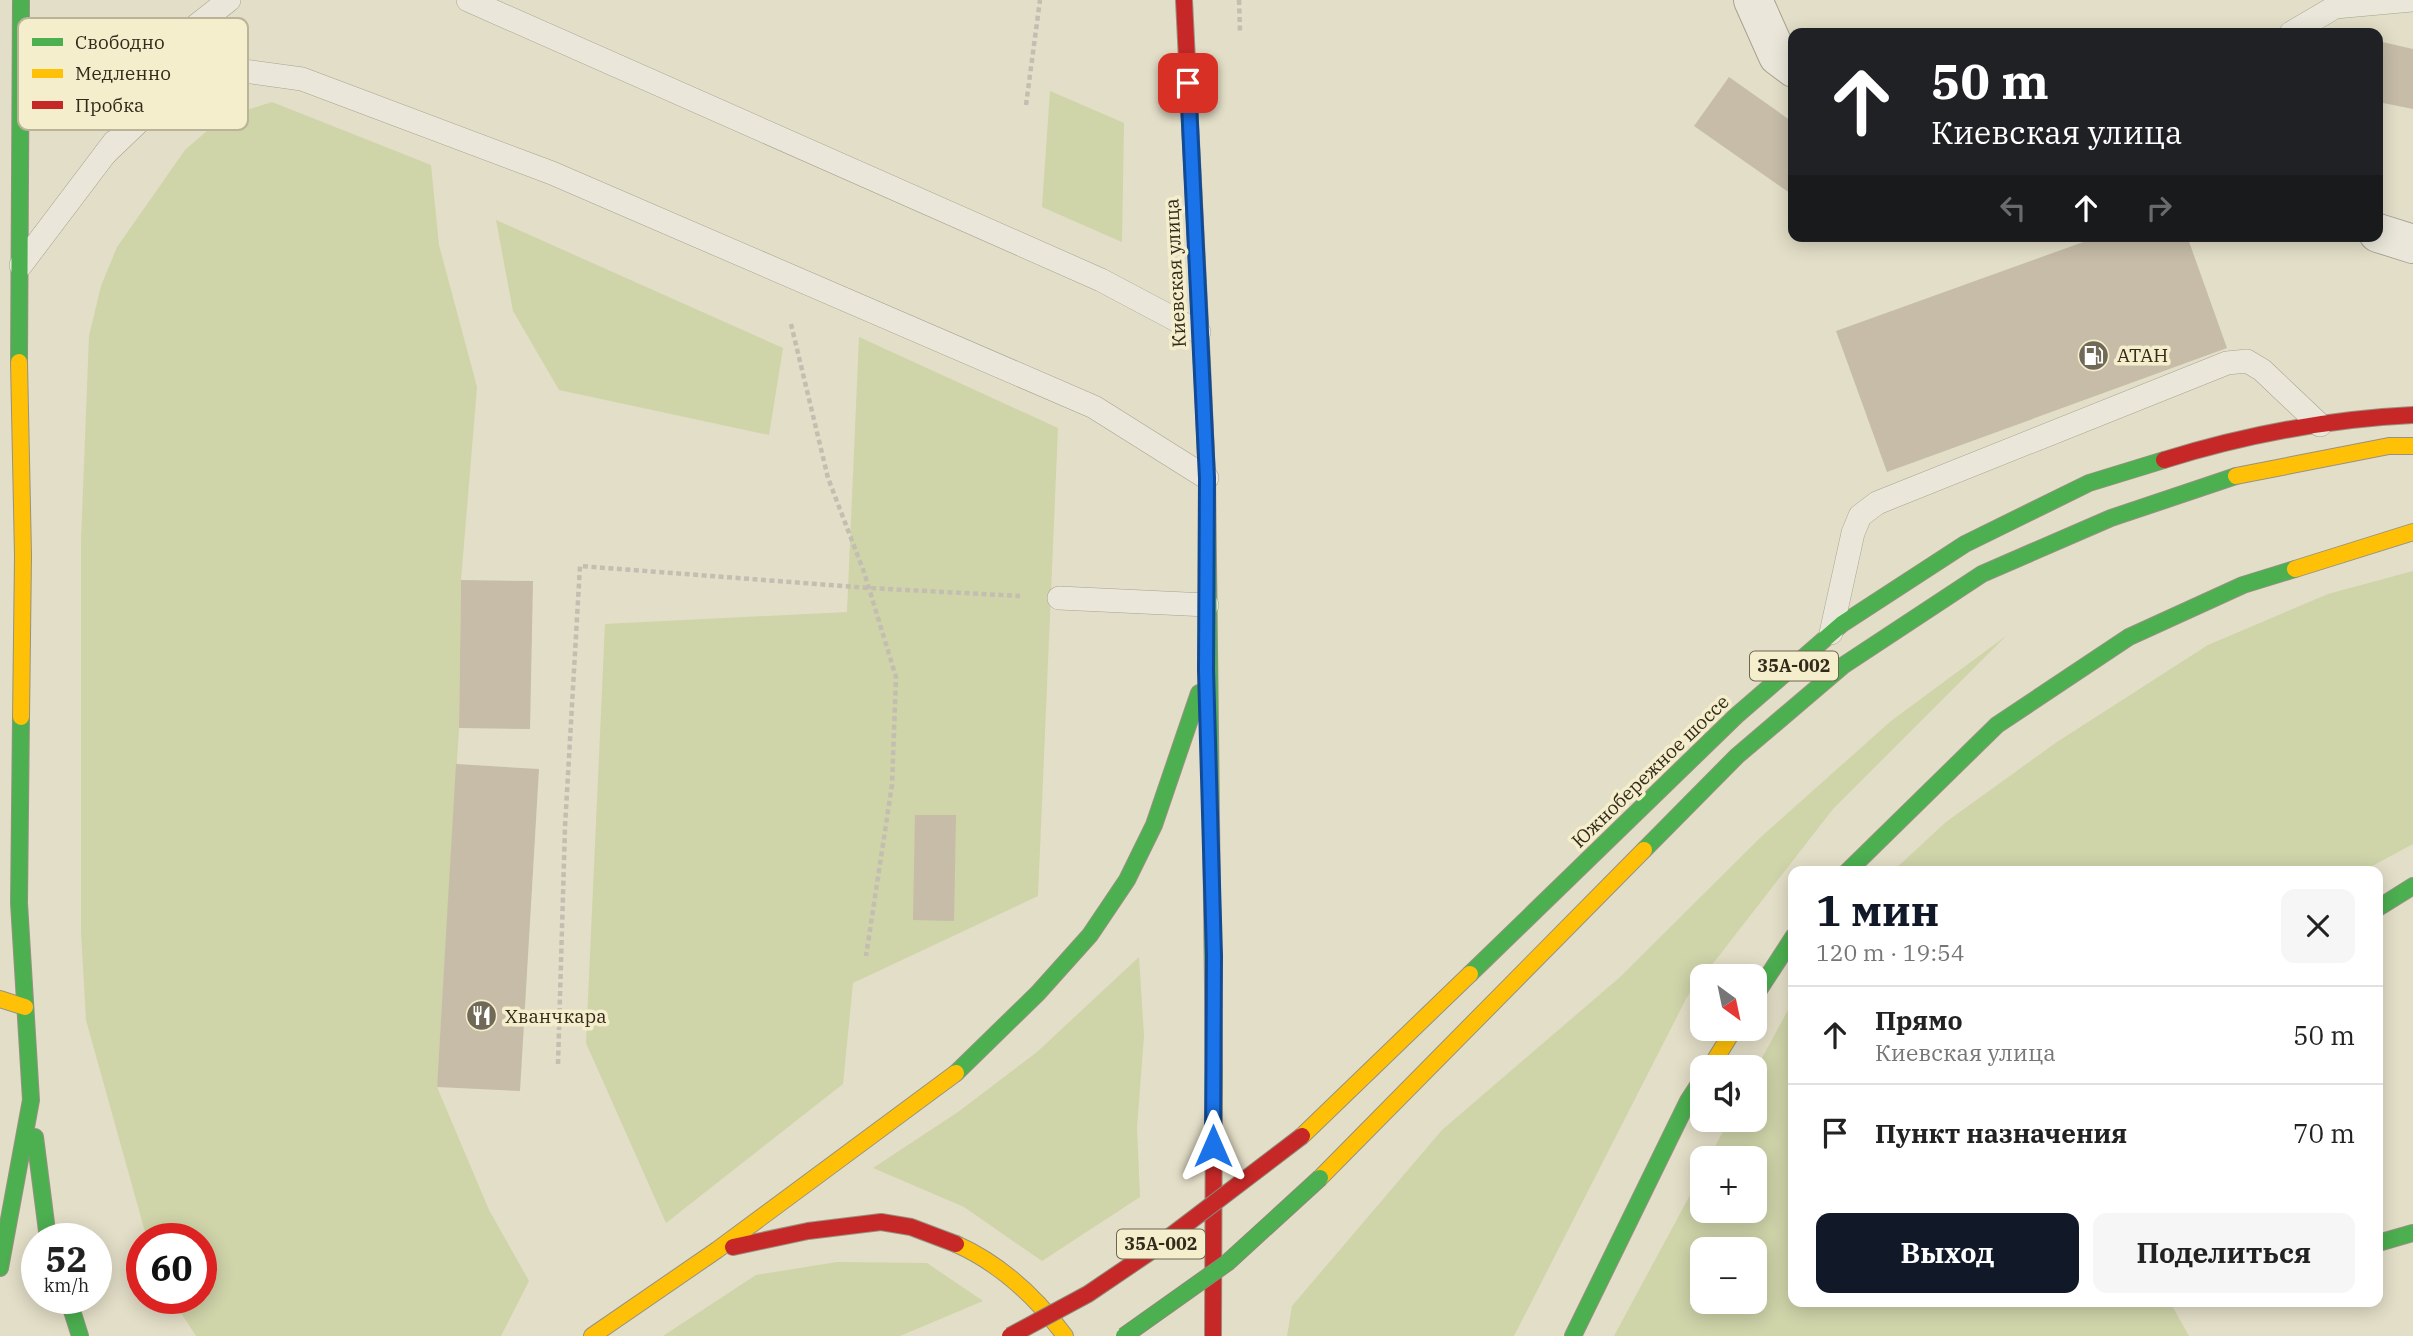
<!DOCTYPE html>
<html lang="ru">
<head>
<meta charset="utf-8">
<style>
  :root { --surface:#fff; --page:#f6f6f6; --text:#222; --muted:#767676; --line:#e0e0e0; --accent:#111827 }
  body { margin:0; font-family:"IBM Plex Serif",serif; background:var(--page); color:var(--text); height:100vh; display:flex; flex-direction:column; font-size:26px; white-space:nowrap }
  * { box-sizing:border-box; margin:0 }
  p { font-size:23px; color:var(--muted) }
  .icon { flex:none; width:38px; height:38px; fill:none; stroke:currentColor; stroke-width:2; stroke-linecap:round; stroke-linejoin:round }
  .map { position:relative; flex:1; overflow:hidden }
  .details { position:absolute; left:1788px; top:866px; width:595px; height:441px; display:flex; flex-direction:column; background:var(--surface); border-radius:14px; box-shadow:0 4px 18px #0003 }
  .details>* { flex:none }
  .guide { position:absolute; left:1788px; top:28px; width:595px; height:214px; border-radius:14px; box-shadow:0 4px 18px #0003; background:#202124; color:#fff; overflow:hidden }
  .needle { width:46px; rotate:147deg }
  .buttons { position:absolute; left:1690px; top:964px; display:grid; gap:14px }
  .buttons a { display:grid; place-items:center; width:77px; height:77px; border-radius:14px; background:var(--surface); box-shadow:0 4px 18px #0003; font-size:35px }
  .speed { position:absolute; left:21px; top:1223px; display:flex; gap:14px; font-size:35px; font-weight:700; text-align:center }
  .speed>* { display:grid; place-content:center; width:91px; height:91px; border-radius:50%; background:var(--surface); box-shadow:0 4px 18px #0003; line-height:1 }
  .speed small { font-size:18px; font-weight:400 }
  .speed .limit { border:10px solid #d22; background:#fff; color:#111 }
  .pin { position:absolute; display:grid; place-items:center; width:60px; height:60px; color:#fff; margin:-30px; border-radius:14px; box-shadow:0 4px 10px #0006 }
  .me { position:absolute; width:77px; margin:-38px; rotate:0deg; stroke-linejoin:round; filter:drop-shadow(0 0 5px #0008) }
  .turn { display:flex; align-items:center; gap:24px; height:147px; padding:0 28px; font-size:32px }
  .turn .icon { width:91px; height:91px; stroke-width:2.5 }
  .turn b { display:block; font-size:49px; line-height:60px }
  .lanes { display:flex; align-items:center; height:66px; padding:0 28px; background:#0003; justify-content:center; gap:35px; direction:ltr }
  .lanes .off { opacity:.35 }
  .round { display:grid; place-items:center; flex:none; width:74px; height:74px; border-radius:14px; background:var(--page) }
  .head { display:flex; align-items:center; justify-content:space-between; height:119px; padding:0 28px }
  h1 { font-size:42px; font-weight:700; line-height:52px; color:var(--accent) }
  .action { display:flex; gap:14px; margin-top:auto; padding:14px 28px }
  .action a { flex:1; height:80px; border-radius:14px; background:var(--accent); color:#fff; font-size:28px; font-weight:700; line-height:80px; text-align:center }
  .action a+a { background:var(--page); color:var(--text) }
  ul { padding:0; list-style:none }
  li { display:flex; align-items:center; gap:21px; height:98px; padding:0 28px; border-top:2px solid var(--line) }
  li div { flex:1 }
  li b { display:block; font-size:26px }
  li em { font-style:normal }
  .map>svg:first-child { display:block }
  .green { fill:#cfd4a9; fill-rule:evenodd }
  .building { fill:#c6bca8 }
  .lines { fill:none; stroke-linecap:round; stroke-linejoin:round }
  .lane-casing { stroke:#a7a291; stroke-width:24 }
  .street-casing { stroke:#a7a291; stroke-width:40 }
  .fast-casing { stroke:#979181; stroke-width:18 }
  .slow-casing { stroke:#979181; stroke-width:18 }
  .jam-casing { stroke:#979181; stroke-width:18 }
  .path { stroke:#c3beb1; stroke-width:4.5; stroke-dasharray:5 3.5; stroke-linecap:butt }
  .lane { stroke:#eae7da; stroke-width:23 }
  .street { stroke:#eae7da; stroke-width:38 }
  .fast { stroke:#4caf50; stroke-width:16 }
  .slow { stroke:#ffc107; stroke-width:16 }
  .jam { stroke:#c62828; stroke-width:16 }
  .fast-bridge-casing { stroke:#8c8778; stroke-width:18; stroke-linecap:butt }
  .jam-bridge-casing { stroke:#8c8778; stroke-width:18; stroke-linecap:butt }
  .fast-bridge { stroke:#4caf50; stroke-width:16 }
  .jam-bridge { stroke:#c62828; stroke-width:16 }
  .route-casing { stroke:#114b97; stroke-width:18 }
  .route { stroke:#1a73e8; stroke-width:12 }
  .labels { text-anchor:middle; stroke-width:7; stroke-linejoin:round; paint-order:stroke }
  .shield { fill:#f5eecc; stroke:#6e6550; stroke-width:2 }
  .shield-label { font-size:18px; font-weight:bold; fill:#342a1b }
  .street-label { font-size:19px; fill:#342a1b; stroke:#f5eecc }
  .poi-label { font-size:19px; fill:#342a1b; stroke:#f5eecc; text-anchor:start }
  .key { fill:#f5eecc; stroke:#bbb397; stroke-width:2 }
  .key-label { font-size:19px; fill:#342a1b }
</style>
</head>
<body>
<div class="map">
<svg width="2413" height="1336" viewBox="0 0 2413 1336">
  <rect width="100%" height="100%" fill="#e3dec7"/>
  <!-- green -->
  <g class="green">
    <path d="M1050 91 1124 123 1122 242 1042 207Z"/>
    <path d="M272 102 431 165 439 245 477 387 461 580 459 728 437 1087 489 1210 529 1281 501 1336H196L172 1299 201 1298V1239H147L86 1020 81 932V541L89 336 101 286 117 247 185 150 222 118Z"/>
    <path d="M496 220 783 348 769 435 559 390 513 311Z"/>
    <path d="M859 337 1058 428 1038 896 853 983 843 1084 666 1223 586 1043 605 624 847 612Z"/>
    <path d="M2413 571V844L2363 871H1893L1946 822 2057 742 2208 645 2328 594Z"/>
    <path d="M2006 636 1833 809 1687 997 1514 1336H1287L1292 1306 1442 1130 1619 978 1762 836 1891 721Z"/>
    <path d="M1139 957 1144 1036 1137 1128 1140 1197 1042 1261 964 1207 873 1168 958 1112 1037 1052Z"/>
    <path d="M1794 999V1302H2170L2189 1336H1614L1703 1171V1211H1755V1158H1709L1729 1120H1755V1071ZM1703 1250H1755V1302H1703Z"/>
    <path d="M837 1262 927 1263 983 1301 900 1336H663L756 1275Z"/>
  </g>
  <!-- building -->
  <g class="building">
    <path d="M2378 41 2413 49V109L2378 102Z"/>
    <path d="M1729 77 1794 123V196L1694 126Z"/>
    <path d="M2100 236H2187L2227 348 1887 472 1836 331Z"/>
    <path d="M461 580 533 581 530 729 459 728Z"/>
    <path d="M456 764 539 769 520 1091 437 1087Z"/>
    <path d="M915 815H956L954 921 913 920Z"/>
  </g>
  <g class="lines">
    <defs>
      <g id="lane">
        <path d="M468 0 1101 280 1199 332"/>
        <path d="M2291 33 2335 7 2413 0"/>
        <path d="M133 114 192 29 229 0"/>
        <path d="M106 153 176 86 222 68 302 79 552 173 1094 407 1207 478"/>
        <path d="M21 265 114 142"/>
        <path d="M1059 598 1207 605"/>
        <path d="M1831 633 1853 533 1860 516 1877 503 2227 363 2247 361 2262 370 2320 425"/>
      </g>
      <g id="street">
        <path d="M1753 0 1778 56 1794 68"/>
        <path d="M2378 233 2413 244"/>
      </g>
      <g id="fast">
        <path d="M19 362 21 0"/>
        <path d="M1202 365 1207 478 1214 1072"/>
        <path d="M1644 850 1737 756 1844 665 1982 574 2111 518 2236 476"/>
        <path d="M1847 872 1997 725 2129 637 2243 585 2295 569"/>
        <path d="M2378 908 2413 886"/>
        <path d="M1470 974 1736 716 1842 624 1965 544 2089 483 2164 460"/>
        <path d="M1755 996 1794 936"/>
        <path d="M956 1073 1038 993 1090 935 1127 880 1154 825 1199 693"/>
        <path d="M35 1137 48 1239"/>
        <path d="M2378 1243 2413 1233"/>
        <path d="M0 1268 31 1100 19 903 21 717"/>
        <path d="M68 1298 80 1336"/>
        <path d="M1573 1336 1688 1101 1703 1078"/>
      </g>
      <g id="slow">
        <path d="M19 362 23 556 21 717"/>
        <path d="M2236 476 2389 446H2413"/>
        <path d="M2295 569 2413 532"/>
        <path d="M0 999 25 1007"/>
        <path d="M1710 1068 1734 1029"/>
        <path d="M1302 1136 1470 974"/>
        <path d="M1320 1178 1644 850"/>
        <path d="M956 1244C1001 1264 1036 1297 1065 1336"/>
        <path d="M592 1336 717 1250 956 1073"/>
      </g>
      <g id="jam">
        <path d="M1184 0 1202 365"/>
        <path d="M2164 460C2245 435 2329 419 2413 415"/>
        <path d="M733 1247 808 1231 881 1222 911 1227 956 1244"/>
        <path d="M1213 1336 1214 1072"/>
      </g>
    </defs>
    <!-- lane casing -->
    <use href="#lane" class="lane-casing"/>
    <!-- street casing -->
    <use href="#street" class="street-casing"/>
    <!-- fast casing -->
    <use href="#fast" class="fast-casing"/>
    <!-- slow casing -->
    <use href="#slow" class="slow-casing"/>
    <!-- jam casing -->
    <use href="#jam" class="jam-casing"/>
    <!-- path -->
    <g class="path">
      <path d="M1239 0 1240 31"/>
      <path d="M1026 105 1040 0"/>
      <path d="M791 324 828 478 864 572 896 677 892 785 866 956"/>
      <path d="M558 1064 565 827 580 566 869 588 1020 596"/>
    </g>
    <!-- lane -->
    <use href="#lane" class="lane"/>
    <!-- street -->
    <use href="#street" class="street"/>
    <!-- fast -->
    <use href="#fast" class="fast"/>
    <!-- slow -->
    <use href="#slow" class="slow"/>
    <!-- jam -->
    <use href="#jam" class="jam"/>
    <defs>
      <path id="fast-bridge" d="M1124 1336 1227 1263 1320 1178"/>
      <path id="jam-bridge" d="M1010 1336 1088 1294 1147 1254 1302 1136"/>
    </defs>
    <!-- fast-bridge casing -->
    <use href="#fast-bridge" class="fast-bridge-casing"/>
    <!-- jam-bridge casing -->
    <use href="#jam-bridge" class="jam-bridge-casing"/>
    <!-- fast-bridge -->
    <use href="#fast-bridge" class="fast-bridge"/>
    <!-- jam-bridge -->
    <use href="#jam-bridge" class="jam-bridge"/>
  </g>
  <g class="lines">
    <defs>
      <path id="route" d="M1188 83 1207 478 1206 670 1214 956 1213 1146"/>
    </defs>
    <!-- route casing -->
    <use href="#route" class="route-casing"/>
    <!-- route -->
    <use href="#route" class="route"/>
  </g>
  <!-- icons -->
  <defs>
    <symbol id="fuel-disc" viewBox="-11 -11 22 22"><circle r="9.5" fill="#716957" stroke="#f5eecc"/><path d="M-5.5-6h7V0h2V4h1.3V-2.5L3-4.5l.8-.8L6-3V5H2.5V1h-1V6h-7ZM-4.2-4.7v3.2H.2V-4.7Z" fill="#fff"/></symbol>
    <symbol id="restaurant-disc" viewBox="-11 -11 22 22"><circle r="9.5" fill="#716957" stroke="#f5eecc"/><path d="M-5-6h1v4h1v-4h1v4h1v-4h1v5L-1.5 .5V6h-2V.5L-5-1ZM5-6V6H3V1.5H1.5Q1.5-4 5-6Z" fill="#fff"/></symbol>
  </defs>
  <g fill-rule="evenodd">
    <use href="#fuel-disc" x="2076" y="338" width="35" height="35"/>
    <use href="#restaurant-disc" x="464" y="998" width="35" height="35"/>
  </g>
  <g class="labels">
    <!-- shield labels -->
    <g class="shield">
      <rect x="1750" y="651.5" width="88" height="29" rx="5"/>
      <rect x="1117" y="1229.5" width="88" height="29" rx="5"/>
    </g>
    <g class="shield-label">
      <text x="1794" y="672">35А-002</text>
      <text x="1161" y="1250">35А-002</text>
    </g>
    <!-- street labels -->
    <g class="street-label">
      <text transform="translate(1175 273) rotate(-93)" y="7">Киевская улица</text>
      <text transform="translate(1650 771) rotate(-44)" y="7">Южнобережное шоссе</text>
    </g>
    <!-- poi labels -->
    <g class="poi-label">
      <text x="2117" y="362">АТАН</text>
      <text x="505" y="1023">Хванчкара</text>
    </g>
  </g>
  <!-- legend -->
  <rect x="18" y="18" width="230" height="112" rx="10" class="key"/>
  <rect x="32" y="38" width="31" height="8" fill="#4caf50"/>
  <rect x="32" y="69" width="31" height="9" fill="#ffc107"/>
  <rect x="32" y="101" width="31" height="8" fill="#c62828"/>
  <g class="key-label">
    <text x="75" y="49">Свободно</text>
    <text x="75" y="80">Медленно</text>
    <text x="75" y="112">Пробка</text>
  </g>
</svg>
<div class="buttons">
<a><svg class="needle" viewBox="-14 -14 28 28"><path d="M0-13l5 13h-10z" fill="#e53935"/><path d="M0 13l5-13h-10z" fill="#767676"/></svg></a>
<a><svg class="icon" aria-label="sound" viewBox="0 0 24 24"><path d="M4 9h4l5-4v14l-5-4H4zM17 9q2 3 0 6"/></svg></a>
<a>+</a>
<a>−</a>
</div>
<div class="speed"><div>52<small>km/h</small></div><div class="limit">60</div></div>
<div class="pin" style="left:1188px;top:83px;background:#d93025"><svg class="icon" aria-label="arrive" viewBox="0 0 24 24"><path d="M6 21V4h12l-3 4 3 4H6"/></svg></div>
<svg class="me" style="left:1213px;top:1146px" viewBox="-20 -20 40 40"><path d="M0-17L14 15 0 8-14 15z" fill="#1a73e8" stroke="#fff" stroke-width="4"/></svg>
<div class="guide">
<div class="turn"><svg class="icon" aria-label="ahead" viewBox="0 0 24 24"><path d="M12 20V5M6 11l6-6 6 6"/></svg><div><b>50 m</b>Киевская улица</div></div>
<div class="lanes"><svg class="icon off" aria-label="left" viewBox="0 0 24 24"><path d="M17 20v-9H6M10 6l-5 5 5 5"/></svg><svg class="icon" aria-label="ahead" viewBox="0 0 24 24"><path d="M12 20V5M6 11l6-6 6 6"/></svg><svg class="icon off" aria-label="right" viewBox="0 0 24 24"><path d="M7 20v-9h11M14 6l5 5-5 5"/></svg></div>
</div>
<section class="details">
<div class="head"><div><h1>1 мин</h1><p>120 m · 19:54</p></div><a class="round"><svg class="icon" aria-label="close" viewBox="0 0 24 24"><path d="M6 6l12 12M18 6L6 18"/></svg></a></div>
<ul>
<li><svg class="icon" aria-label="ahead" viewBox="0 0 24 24"><path d="M12 20V5M6 11l6-6 6 6"/></svg><div><b>Прямо</b><p>Киевская улица</p></div><em>50 m</em></li>
<li><svg class="icon" aria-label="arrive" viewBox="0 0 24 24"><path d="M6 21V4h12l-3 4 3 4H6"/></svg><div><b>Пункт назначения</b></div><em>70 m</em></li>
</ul>
<div class="action"><a>Выход</a><a>Поделиться</a></div>
</section>
</div>
</body>
</html>
